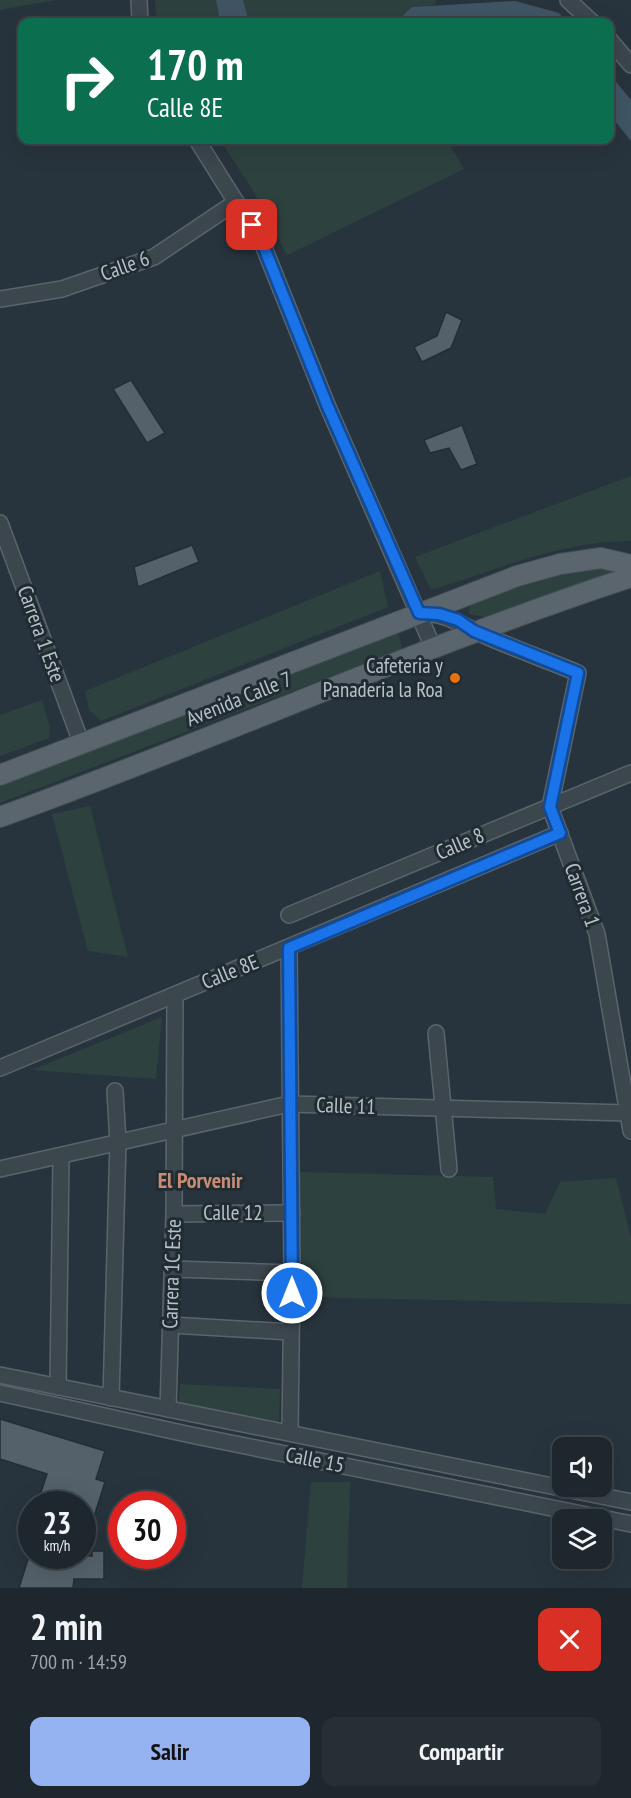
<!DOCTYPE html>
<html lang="es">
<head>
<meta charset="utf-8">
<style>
  :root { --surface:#1e272e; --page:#262f36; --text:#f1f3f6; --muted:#a1a5aa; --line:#3c444a; --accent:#95b2f1 }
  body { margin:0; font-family:"PT Sans Narrow",sans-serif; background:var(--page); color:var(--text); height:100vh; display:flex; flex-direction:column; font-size:22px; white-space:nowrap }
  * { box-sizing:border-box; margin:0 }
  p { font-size:20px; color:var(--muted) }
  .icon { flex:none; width:33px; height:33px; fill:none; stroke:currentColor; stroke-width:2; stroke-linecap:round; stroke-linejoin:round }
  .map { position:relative; height:1588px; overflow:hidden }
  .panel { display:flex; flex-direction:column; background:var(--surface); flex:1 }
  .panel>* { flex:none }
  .guide { position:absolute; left:18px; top:18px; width:596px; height:126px; border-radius:12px; box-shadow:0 6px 24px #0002,0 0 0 2px var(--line); background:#0b6e4f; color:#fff; overflow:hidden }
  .controls { position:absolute; left:552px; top:1437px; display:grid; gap:12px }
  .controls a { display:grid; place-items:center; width:60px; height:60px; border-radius:12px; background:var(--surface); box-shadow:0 6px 24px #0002,0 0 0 2px var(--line); font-size:30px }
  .speed { position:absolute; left:18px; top:1491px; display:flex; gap:12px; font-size:30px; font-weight:700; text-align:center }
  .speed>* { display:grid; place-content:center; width:78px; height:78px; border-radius:50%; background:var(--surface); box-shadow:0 6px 24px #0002,0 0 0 2px var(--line); line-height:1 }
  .speed small { font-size:15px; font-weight:400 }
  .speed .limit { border:9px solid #d22; background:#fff; color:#111 }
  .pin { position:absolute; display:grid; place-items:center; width:51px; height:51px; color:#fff; margin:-26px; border-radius:12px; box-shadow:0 3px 9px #0006 }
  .me { position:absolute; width:66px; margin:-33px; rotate:0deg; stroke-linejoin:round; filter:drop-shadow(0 0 4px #0008) }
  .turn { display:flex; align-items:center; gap:21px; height:126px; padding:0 30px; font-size:27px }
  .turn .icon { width:78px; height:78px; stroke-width:2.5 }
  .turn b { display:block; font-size:42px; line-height:51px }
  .round { display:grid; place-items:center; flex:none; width:63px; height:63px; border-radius:12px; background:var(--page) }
  .headline { display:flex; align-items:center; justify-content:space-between; height:102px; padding:0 30px }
  h1 { font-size:36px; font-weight:800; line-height:45px }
  .primary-button { display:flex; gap:12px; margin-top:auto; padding:12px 30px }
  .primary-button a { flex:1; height:69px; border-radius:12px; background:var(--accent); color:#111; font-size:24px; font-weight:800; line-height:69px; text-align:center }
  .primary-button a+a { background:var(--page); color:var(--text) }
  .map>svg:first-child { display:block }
  .green { fill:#2d423f }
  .water { fill:#405564 }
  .building { fill:#54616a; stroke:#232d34; stroke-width:1.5 }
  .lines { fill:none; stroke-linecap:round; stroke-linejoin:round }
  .minor-casing { stroke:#5a646b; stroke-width:18 }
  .major-casing { stroke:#454f56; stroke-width:22 }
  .minor { stroke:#3c464d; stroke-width:15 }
  .major { stroke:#5a656d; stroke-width:20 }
  .route-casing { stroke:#114b97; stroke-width:15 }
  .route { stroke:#1a73e8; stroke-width:10 }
  .food-dot { fill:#e8710a; stroke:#212b32; stroke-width:2 }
  .labels { text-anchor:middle; stroke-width:6; stroke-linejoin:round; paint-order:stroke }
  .street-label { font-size:21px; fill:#b8c1c8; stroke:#212b32 }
  .poi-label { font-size:21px; fill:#b8c1c8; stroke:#212b32; text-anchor:end }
  .neighbourhood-label { font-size:22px; font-weight:bold; fill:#c88b73; stroke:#212b32 }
</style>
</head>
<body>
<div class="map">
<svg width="631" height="1588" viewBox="0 0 631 1588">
  <rect width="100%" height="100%" fill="#28343d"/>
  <!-- green -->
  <g class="green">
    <path d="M0 0H55L0 10Z"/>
    <path d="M155 0H216L220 22H157Z"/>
    <path d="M243 0H436L435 5 412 7 396 22H249Z"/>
    <path d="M220 140C239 140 349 144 357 140H447L464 169 287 255 252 189Z"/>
    <path d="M631 476V541C561 541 496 570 431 590L415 557Z"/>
    <path d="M631 566 485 617 469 614 470 604 545 576Z"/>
    <path d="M380 571 388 607 101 721 89 710 85 691Z"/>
    <path d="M398 631 402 649 0 803V786Z"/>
    <path d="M42 700 50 728 49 738 0 756V715Z"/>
    <path d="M90 806 128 957 88 951 52 814Z"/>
    <path d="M162 1017 156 1079 32 1070Z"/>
    <path d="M299 1172 493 1177 496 1209 545 1214 560 1182 616 1178 631 1238V1304L300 1297Z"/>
    <path d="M180 1384 280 1389 279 1424 179 1402Z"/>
    <path d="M311 1482H350L347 1588H302Z"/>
  </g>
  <!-- water -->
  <g class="water">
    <path d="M216 0H243L249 22H220Z"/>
    <path d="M515 1 559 13 567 22H396L412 7Z"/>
    <path d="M609 73 631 100V141L609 114Z"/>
  </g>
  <!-- building -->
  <g class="building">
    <path d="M446 312 462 320 451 348 422 362 414 347 437 336Z"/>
    <path d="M131 380 165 433 147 443 113 389Z"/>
    <path d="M462 425 477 464 461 470 449 448 430 453 424 440Z"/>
    <path d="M192 545 199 562 138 587 134 567Z"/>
    <path d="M0 1419 105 1451 96 1479 105 1482 93 1520 82 1517V1504H37L47 1474 0 1459Z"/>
    <path d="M92 1551H104V1579H74L73 1588H19L29 1556H92Z"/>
  </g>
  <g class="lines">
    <defs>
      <g id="minor">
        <path d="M139 0 140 22"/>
        <path d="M568 0 592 22"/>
        <path d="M609 39 631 65"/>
        <path d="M197 140 263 245 328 407 433 647"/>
        <path d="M0 299 62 289 154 257 236 202"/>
        <path d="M0 523 82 745"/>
        <path d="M424 613C446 614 458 623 477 632 509 647 544 659 578 673L550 807 597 934 631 1131"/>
        <path d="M289 915 631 773"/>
        <path d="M289 948 292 1273 290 1433"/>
        <path d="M436 1033 449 1169"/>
        <path d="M0 1068 560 833"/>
        <path d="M0 1169 289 1104 627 1113"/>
        <path d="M174 1214 292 1213"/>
        <path d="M173 1269 292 1273"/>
        <path d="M171 1325 291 1332"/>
        <path d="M0 1375 631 1502"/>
        <path d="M58 1387 61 1157"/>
        <path d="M0 1393 191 1435 631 1524"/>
        <path d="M111 1398 118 1142 115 1091"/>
        <path d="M168 1409 174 1214 175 995"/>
      </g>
      <g id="major">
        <path d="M0 775 517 576 560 564 601 558 631 565"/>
        <path d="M0 817C212 741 417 647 631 577"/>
      </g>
    </defs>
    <!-- minor casing -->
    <use href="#minor" class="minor-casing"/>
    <!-- major casing -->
    <use href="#major" class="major-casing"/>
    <!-- minor -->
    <use href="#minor" class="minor"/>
    <!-- major -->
    <use href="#major" class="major"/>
  </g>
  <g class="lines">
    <defs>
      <path id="route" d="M252 225 263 245 328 407 419 613 439 614 458 620 474 631 578 673 550 807 560 833 289 948 292 1293"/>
    </defs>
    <!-- route casing -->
    <use href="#route" class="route-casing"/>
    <!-- route -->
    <use href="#route" class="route"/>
  </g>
  <!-- markers -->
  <circle class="food-dot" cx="455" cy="678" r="6"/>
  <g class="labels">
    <!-- street labels -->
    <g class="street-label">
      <text transform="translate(125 266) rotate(-20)" y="7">Calle 6</text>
      <text transform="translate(41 634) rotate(70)" y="7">Carrera 1 Este</text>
      <text transform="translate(239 699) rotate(-22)" y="7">Avenida Calle 7</text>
      <text transform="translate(460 844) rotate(-23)" y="7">Calle 8</text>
      <text transform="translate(582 895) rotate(70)" y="7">Carrera 1</text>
      <text transform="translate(230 972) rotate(-22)" y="7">Calle 8E</text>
      <text transform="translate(346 1106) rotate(2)" y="7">Calle 11</text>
      <text x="233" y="1220">Calle 12</text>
      <text transform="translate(172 1274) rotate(-88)" y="7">Carrera 1C Este</text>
      <text transform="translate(315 1460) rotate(11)" y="7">Calle 15</text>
    </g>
    <!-- poi labels -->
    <g class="poi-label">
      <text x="443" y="673">Cafeteria y<tspan x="443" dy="24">Panaderia la Roa</tspan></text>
    </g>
    <!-- neighbourhood labels -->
    <g class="neighbourhood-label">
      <text x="200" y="1188">El Porvenir</text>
    </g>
  </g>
</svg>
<div class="controls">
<a><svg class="icon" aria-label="sound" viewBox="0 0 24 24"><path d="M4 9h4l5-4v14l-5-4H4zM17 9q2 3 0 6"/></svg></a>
<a><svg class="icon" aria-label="layers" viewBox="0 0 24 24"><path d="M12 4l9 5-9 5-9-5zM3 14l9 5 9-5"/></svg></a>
</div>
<div class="speed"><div>23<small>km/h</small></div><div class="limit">30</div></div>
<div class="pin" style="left:252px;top:225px;background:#d93025"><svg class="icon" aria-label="arrive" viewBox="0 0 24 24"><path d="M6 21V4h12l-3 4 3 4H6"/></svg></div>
<svg class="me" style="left:292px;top:1293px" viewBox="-20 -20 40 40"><circle r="17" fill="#1a73e8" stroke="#fff" stroke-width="3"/><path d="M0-11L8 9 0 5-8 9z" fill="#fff"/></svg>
<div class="guide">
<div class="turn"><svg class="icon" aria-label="right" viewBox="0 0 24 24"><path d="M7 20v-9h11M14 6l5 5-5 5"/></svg><div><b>170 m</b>Calle 8E</div></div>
</div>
</div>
<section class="panel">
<div class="headline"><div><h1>2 min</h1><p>700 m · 14:59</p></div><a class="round" style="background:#d93025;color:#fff"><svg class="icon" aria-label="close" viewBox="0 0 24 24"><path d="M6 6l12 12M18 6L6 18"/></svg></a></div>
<div class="primary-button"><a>Salir</a><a>Compartir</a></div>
</section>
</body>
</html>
